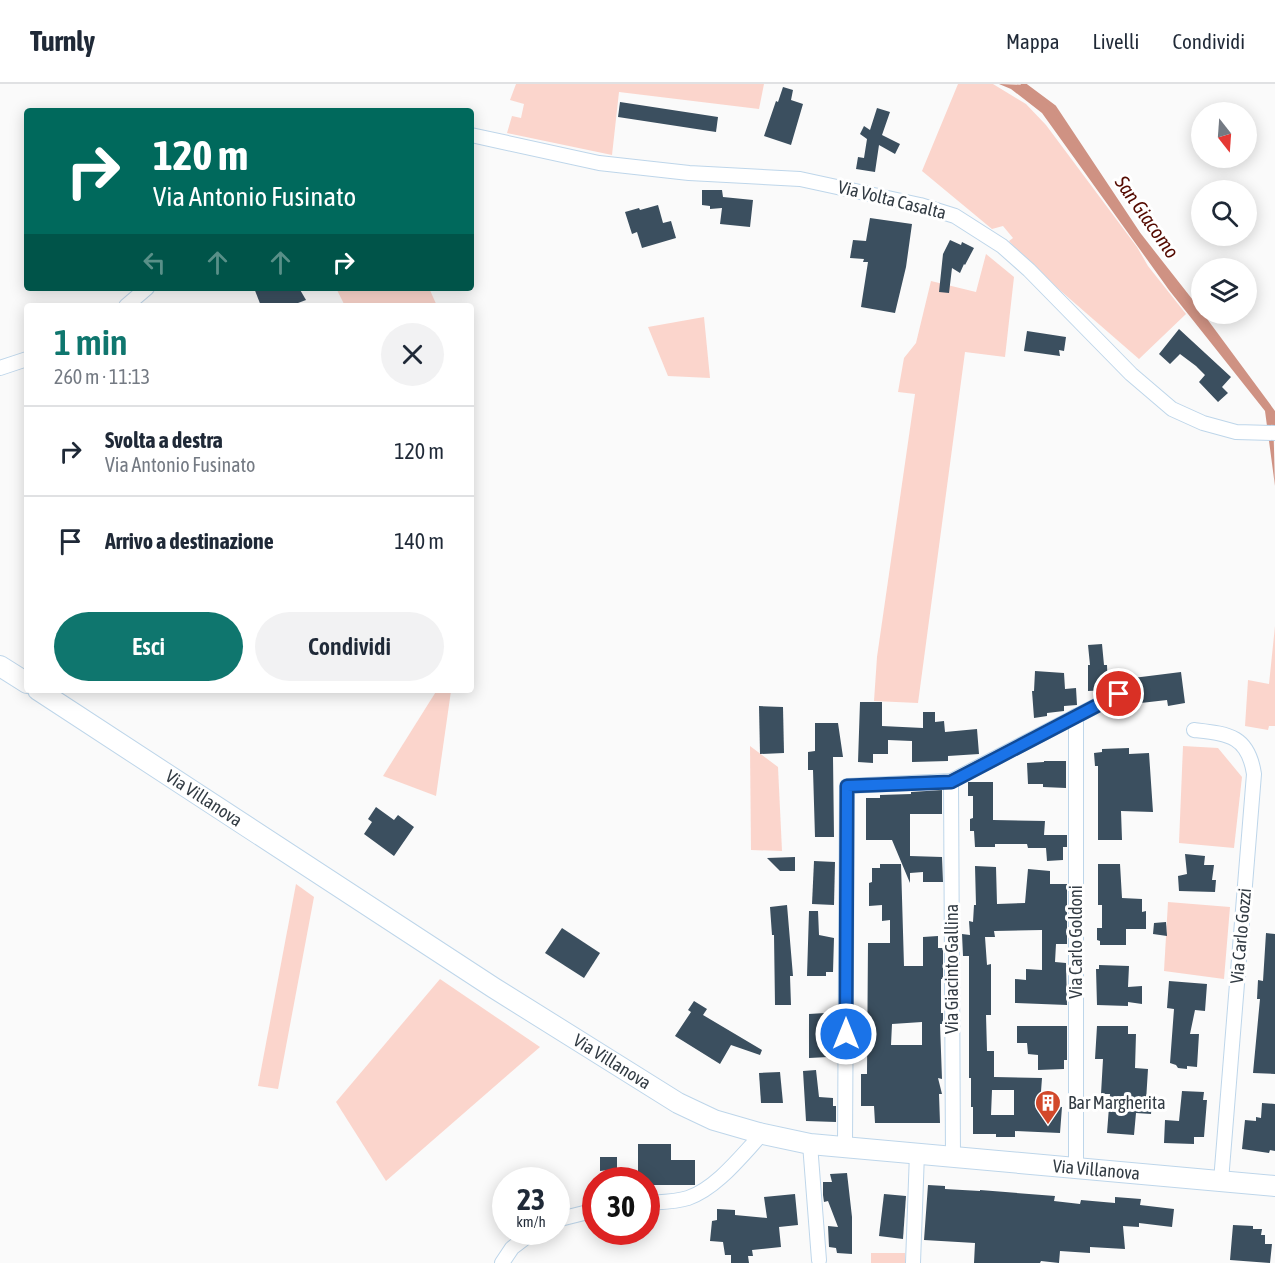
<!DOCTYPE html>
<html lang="it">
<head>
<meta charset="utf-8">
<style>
  :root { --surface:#fff; --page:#f2f2f3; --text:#1f2937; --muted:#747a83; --line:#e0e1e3; --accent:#0f766e }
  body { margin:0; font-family:"Asap Condensed",sans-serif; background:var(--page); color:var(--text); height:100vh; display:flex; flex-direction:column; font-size:22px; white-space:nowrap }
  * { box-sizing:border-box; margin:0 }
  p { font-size:20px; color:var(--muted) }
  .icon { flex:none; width:33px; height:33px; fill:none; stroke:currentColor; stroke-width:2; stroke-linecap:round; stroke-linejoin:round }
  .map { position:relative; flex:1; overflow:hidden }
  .sheet { position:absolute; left:24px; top:219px; width:450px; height:390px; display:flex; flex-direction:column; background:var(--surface); border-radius:6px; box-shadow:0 3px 15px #0003 }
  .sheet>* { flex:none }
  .top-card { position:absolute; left:24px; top:24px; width:450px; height:183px; border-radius:6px; box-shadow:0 3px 15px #0003; background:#00695c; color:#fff; overflow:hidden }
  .needle { width:39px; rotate:163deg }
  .buttons { position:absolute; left:1191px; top:18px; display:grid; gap:12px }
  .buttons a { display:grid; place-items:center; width:66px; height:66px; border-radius:50%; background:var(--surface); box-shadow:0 3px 15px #0003; font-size:30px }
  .speed { position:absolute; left:492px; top:1083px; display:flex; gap:12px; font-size:30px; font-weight:700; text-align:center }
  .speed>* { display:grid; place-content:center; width:78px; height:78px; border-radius:50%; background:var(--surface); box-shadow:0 3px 15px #0003; line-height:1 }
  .speed small { font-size:15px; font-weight:400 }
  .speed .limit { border:9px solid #d22; background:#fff; color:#111 }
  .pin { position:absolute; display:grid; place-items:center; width:51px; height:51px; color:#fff; margin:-26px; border:3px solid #fff; border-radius:50%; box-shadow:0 2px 6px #0007 }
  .me { position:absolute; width:66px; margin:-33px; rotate:0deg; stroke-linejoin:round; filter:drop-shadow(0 0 4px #0008) }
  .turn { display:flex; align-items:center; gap:21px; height:126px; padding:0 30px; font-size:27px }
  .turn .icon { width:78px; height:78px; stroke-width:2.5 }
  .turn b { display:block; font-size:42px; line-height:51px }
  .lanes { display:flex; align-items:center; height:57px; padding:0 30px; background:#0003; justify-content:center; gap:30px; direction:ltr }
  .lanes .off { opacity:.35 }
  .round { display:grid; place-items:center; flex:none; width:63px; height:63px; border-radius:32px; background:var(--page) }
  .head { display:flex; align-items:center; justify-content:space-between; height:102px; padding:0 30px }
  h1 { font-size:36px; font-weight:600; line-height:45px; color:var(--accent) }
  .button { display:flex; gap:12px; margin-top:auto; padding:12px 30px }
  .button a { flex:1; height:69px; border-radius:36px; background:var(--accent); color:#fff; font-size:24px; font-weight:600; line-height:69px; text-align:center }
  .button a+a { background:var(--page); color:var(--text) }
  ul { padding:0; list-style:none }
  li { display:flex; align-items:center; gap:18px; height:90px; padding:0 30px; border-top:2px solid var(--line) }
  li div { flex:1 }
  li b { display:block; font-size:22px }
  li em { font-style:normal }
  header { display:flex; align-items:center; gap:36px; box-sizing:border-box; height:84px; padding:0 30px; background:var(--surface); border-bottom:2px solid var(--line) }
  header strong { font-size:28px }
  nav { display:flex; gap:33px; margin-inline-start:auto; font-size:21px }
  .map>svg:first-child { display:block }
  .green { fill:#fbd5cc }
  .water { fill:#cf9283 }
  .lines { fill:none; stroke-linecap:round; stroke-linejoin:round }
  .stream { stroke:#cf9283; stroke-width:4.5 }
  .building { fill:#3b4f5f; fill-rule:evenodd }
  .street-casing { stroke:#bed6ea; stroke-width:16 }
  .secondary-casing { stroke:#bed6ea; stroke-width:22 }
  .street { stroke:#fff; stroke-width:14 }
  .secondary { stroke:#fff; stroke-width:20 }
  .route-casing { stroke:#114b97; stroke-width:15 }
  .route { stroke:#1a73e8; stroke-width:10 }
  .labels { text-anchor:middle; stroke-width:6; stroke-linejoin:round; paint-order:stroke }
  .street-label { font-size:18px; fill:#323b43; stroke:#fff }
  .poi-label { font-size:18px; fill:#323b43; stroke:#fff; text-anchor:start }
  .water-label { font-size:20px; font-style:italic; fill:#540a00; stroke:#fff }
</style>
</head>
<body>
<header>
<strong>Turnly</strong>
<nav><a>Mappa</a><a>Livelli</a><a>Condividi</a></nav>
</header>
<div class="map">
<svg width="1275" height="1179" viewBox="0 0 1275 1179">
  <rect width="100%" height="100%" fill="#fafafa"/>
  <!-- green -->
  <g class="green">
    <path d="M516 0H764L759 25 619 8 612 71 507 49 512 32 521 34 524 20 510 16Z"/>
    <path d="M958 0H993L1026 20 1046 41 1137 163 1148 182 1186 230 1139 275 1024 175 1009 157 1013 154 1003 142 992 145 922 87Z"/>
    <path d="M986 170 1014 193 1005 273 965 268 918 619 874 617 877 573 915 310 898 308 904 274 916 259 931 197 976 208Z"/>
    <path d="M336 204H429L437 222H340L344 220Z"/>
    <path d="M704 233 710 294 668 292 648 243Z"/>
    <path d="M1275 542V642H1269L1268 646 1245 642 1248 596 1269 600Z"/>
    <path d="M437 606 451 607 436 712 383 692Z"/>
    <path d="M750 662 778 683 782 767 751 766Z"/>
    <path d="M1183 662 1218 664 1242 693 1234 764 1179 759Z"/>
    <path d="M296 800 314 813 278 1005 258 1002Z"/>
    <path d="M1168 818 1230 823 1224 895 1164 887Z"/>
    <path d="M440 895 540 963 386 1097 336 1018Z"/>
    <rect x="871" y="1169" width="34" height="10"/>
  </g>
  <!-- water -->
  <path class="water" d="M999 0 1027 1 1054 23 1139 151 1197 225 1273 328 1275 402 1265 327 1169 206 1042 29 1011 5Z"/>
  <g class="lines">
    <!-- stream -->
    <path class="stream" d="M1023 0 1054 23 1139 151 1197 225 1273 328 1275 348"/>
  </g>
  <!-- building -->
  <g class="building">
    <path d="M783 3 793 6 791 16 803 20 791 61 764 52 776 17 778 18Z"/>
    <path d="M620 18 718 33 716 48 618 33Z"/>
    <path d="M877 24 890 28 882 51 900 60 895 70 879 61 875 88 856 85 858 73 864 74 867 55 860 50 864 42 870 46Z"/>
    <path d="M702 106H722L723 113 753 116 750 143 720 140 722 124 710 125V122L702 121Z"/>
    <path d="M658 121 663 139 671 137 676 154 642 164 637 148 632 150 625 128 639 124 640 126Z"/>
    <path d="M870 134 912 140 906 183 895 229 861 223 868 178H863L864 175 850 174 853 156 866 157Z"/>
    <path d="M950 156 961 161 962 158 974 164 965 181 964 180 960 189 952 184 949 209 939 208 943 170Z"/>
    <path d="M254 204H299L306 216 290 222H261Z"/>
    <path d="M1179 245 1231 293 1222 303 1228 309 1218 318 1199 298 1205 291 1196 282 1180 270 1170 280 1159 270Z"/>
    <path d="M1027 247 1066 253 1064 267 1059 266 1060 272 1024 267Z"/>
    <path d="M1102 560 1104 581H1107L1108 606 1088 607V581H1090L1088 561Z"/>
    <path d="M1035 587 1064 589 1065 605 1076 604 1077 621 1064 622V627L1047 629V632L1034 634 1032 607H1034Z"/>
    <path d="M1181 588 1185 619 1168 622 1167 616 1132 620 1131 608 1134 607 1133 594Z"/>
    <path d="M860 618H882V642L923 644V628H935V638L944 637 945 648 977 645 979 670 948 672V677L912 678V657L888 656V670H873V679L858 678Z"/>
    <path d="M759 622 783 623 784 669 760 670Z"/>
    <path d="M815 639H838L843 673H833L834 753H815L813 686H808V668L815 667Z"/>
    <path d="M1129 664V670L1149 669 1153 728 1121 727 1122 756H1098V682H1095L1094 669 1102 668V665Z"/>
    <path d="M1044 677H1066V704L1043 703V700H1028L1027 679 1044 678Z"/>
    <path d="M968 698H993V736L1045 737 1044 751H1067V763H1063V776L1047 777 1046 764H1028L1027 760H995V763H975L974 747H970V735L973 734V712H968Z"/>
    <path d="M942 706V730H910V772L942 773 943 798H923V788L910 789V799L892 756H866V714H880V711L911 710V708Z"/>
    <path d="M376 723 394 736 398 731 414 743 394 772 364 750 372 738 368 735Z"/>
    <path d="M1185 770 1205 772 1204 781H1214L1212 796H1216L1215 808 1179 807 1178 792 1187 790Z"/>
    <path d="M795 773V787H780L767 774Z"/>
    <path d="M814 777 835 778 834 821 812 820Z"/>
    <path d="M880 780H901L904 882H923V853L938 852V864H943V895H941V929H943V940H940L942 995 938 994 942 1010H939L940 1039H875L874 1022H861V990H867L868 859H890V836L882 837V821L869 822V799L872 798V784H880ZM922 938V961H891L892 940Z"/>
    <path d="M1098 780H1120L1122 814 1142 815V828L1146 827V845H1126V861H1100V857L1097 856V844H1102V821H1098Z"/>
    <path d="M975 782 996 783 997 820 1025 819 1028 785 1050 787V800H1067V860H1056L1055 878 1066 879 1067 921 1015 919V895L1026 896V885L1042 886V846L994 847 995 853H985L987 881 991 880V931H986L987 967H994V993L1042 994 1040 1021 1062 1023 1060 1049 1015 1047V1053H996V1050H973V1023H971V994H969V872H963L962 850 970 851 969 837 973 838 974 821H976ZM992 1006H1014V1031H991Z"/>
    <path d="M787 821 793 892H790L791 921H775L774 851H772L770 823Z"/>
    <path d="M809 827H818L819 851 834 854 833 888H826V892H807Z"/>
    <path d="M1166 838 1167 852 1153 850 1154 839Z"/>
    <path d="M562 844 600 869 584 894 545 869Z"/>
    <path d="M1266 849 1275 850V990L1253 989 1260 915H1257L1258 896 1263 897Z"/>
    <path d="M1099 881 1129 882 1128 903 1142 902V920L1128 918V922L1097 921 1096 885H1099Z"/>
    <path d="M1169 897 1207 900 1205 927 1195 926 1190 950H1199L1197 983 1187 982V985L1178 984 1176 981 1170 979 1174 925 1167 924Z"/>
    <path d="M694 917 707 925 703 931 762 966 760 971 731 961 720 980 675 952 691 928 688 926Z"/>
    <path d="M825 929V938H830L831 960 827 959 828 973 809 974V930Z"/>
    <path d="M1017 942H1067V976H1064V985L1038 986V971L1028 970 1027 959H1017Z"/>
    <path d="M1097 942H1128V950H1136L1135 984 1148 985 1146 1017H1152L1151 1030 1136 1029 1134 1051 1107 1049 1110 1010H1101L1103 975H1095Z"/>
    <path d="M816 986 819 1013 833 1014V1022H836V1038L806 1037 803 987Z"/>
    <path d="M780 988 783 1019H761L759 989Z"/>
    <path d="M1182 1007 1204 1008 1203 1016H1207L1204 1053H1194V1060L1164 1059 1165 1036 1179 1037Z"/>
    <path d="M1262 1019 1275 1020V1067L1270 1066 1269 1069 1242 1065 1245 1036 1256 1037V1033L1261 1034Z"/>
    <path d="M638 1060H671V1076H695V1101H646V1096H643V1091L638 1090Z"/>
    <path d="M600 1073H617V1085L600 1087Z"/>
    <path d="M847 1089 852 1133V1170L837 1169 836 1164 829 1163 828 1142 838 1143 828 1117 824 1118 823 1111V1098H832L830 1090Z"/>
    <path d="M928 1101 945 1102V1105L980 1107V1106L1055 1112 1054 1117 1080 1120 1081 1116 1115 1119V1113L1141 1115 1140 1121 1174 1125 1172 1143 1139 1139V1143L1123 1142 1125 1165 1090 1163V1169L1060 1167 1059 1179 1041 1177 1040 1179H974L975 1159 924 1156Z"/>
    <path d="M795 1110 798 1141 779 1143 781 1163 752 1166 753 1172H748L749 1179H731V1171H725L723 1158 710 1157 712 1137 717 1136V1125L735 1126V1131L767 1134 764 1113Z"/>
    <path d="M884 1110 906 1112 903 1155 879 1152Z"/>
    <path d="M1233 1141 1253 1142V1145H1262L1261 1151H1265V1160H1272L1270 1179 1230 1176Z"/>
  </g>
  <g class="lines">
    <defs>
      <g id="street">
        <path d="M471 51 599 79 689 89 800 95 920 121 955 132 1002 162 1029 186 1131 290 1172 325 1203 339 1236 348 1275 349"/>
        <path d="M126 222 147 204"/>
        <path d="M0 284 27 275"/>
        <path d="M1194 646C1228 650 1248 651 1254 690L1221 1097"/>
        <path d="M951 697 953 1073"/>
        <path d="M810 1060 819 1176"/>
        <path d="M845 1062 847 702 951 697 1119 610"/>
        <path d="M1076 1083V632"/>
        <path d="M646 1119C660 1118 676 1118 688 1114 717 1104 742 1071 762 1050"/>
        <path d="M556 1136 596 1126"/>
        <path d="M502 1179 512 1164 533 1148"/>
        <path d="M913 1179 917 1069"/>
      </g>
      <g id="secondary">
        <path d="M0 582 27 599"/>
        <path id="s1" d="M38 606 494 904 678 1019 714 1036 759 1049 810 1060 1275 1102"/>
      </g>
    </defs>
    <!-- street casing -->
    <use href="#street" class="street-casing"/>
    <!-- secondary casing -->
    <use href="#secondary" class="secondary-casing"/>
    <!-- street -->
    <use href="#street" class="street"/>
    <!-- secondary -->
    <use href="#secondary" class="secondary"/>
  </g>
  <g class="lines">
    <defs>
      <path id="route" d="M846 950 847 702 951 698 1119 610"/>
    </defs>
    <!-- route casing -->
    <use href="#route" class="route-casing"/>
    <!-- route -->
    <use href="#route" class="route"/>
  </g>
  <!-- icons -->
  <defs>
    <symbol id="building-pin" viewBox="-11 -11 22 30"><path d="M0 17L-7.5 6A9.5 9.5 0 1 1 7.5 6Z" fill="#d2482a" stroke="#fff"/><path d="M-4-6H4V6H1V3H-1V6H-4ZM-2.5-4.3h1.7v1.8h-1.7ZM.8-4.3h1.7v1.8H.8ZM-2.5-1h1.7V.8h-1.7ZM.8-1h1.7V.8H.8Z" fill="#fff"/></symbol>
  </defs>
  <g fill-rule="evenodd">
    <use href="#building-pin" x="1033" y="1004" width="30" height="40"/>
  </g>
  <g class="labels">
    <!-- street labels -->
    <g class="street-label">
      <text transform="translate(892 116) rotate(14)" y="6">Via Volta Casalta</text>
      <text dy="6" stroke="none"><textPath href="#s1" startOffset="198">Via Villanova</textPath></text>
      <text transform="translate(1241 852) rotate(-85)" y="6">Via Carlo Gozzi</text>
      <text transform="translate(1076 858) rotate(-90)" y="6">Via Carlo Goldoni</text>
      <text transform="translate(952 885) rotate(-90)" y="6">Via Giacinto Gallina</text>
      <text dy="6" stroke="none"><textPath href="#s1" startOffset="684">Via Villanova</textPath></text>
      <text dy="6" stroke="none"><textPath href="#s1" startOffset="1188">Via Villanova</textPath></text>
    </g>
    <!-- poi labels -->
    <g class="poi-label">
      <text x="1068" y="1025">Bar Margherita</text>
    </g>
    <!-- water labels -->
    <g class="water-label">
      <text transform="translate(1147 133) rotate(55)" y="7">San Giacomo</text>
    </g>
  </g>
</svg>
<div class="buttons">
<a><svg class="needle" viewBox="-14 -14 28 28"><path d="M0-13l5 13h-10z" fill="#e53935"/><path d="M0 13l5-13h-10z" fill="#747a83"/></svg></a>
<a><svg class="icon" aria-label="search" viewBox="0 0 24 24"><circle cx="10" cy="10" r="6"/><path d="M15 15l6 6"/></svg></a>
<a><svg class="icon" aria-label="layers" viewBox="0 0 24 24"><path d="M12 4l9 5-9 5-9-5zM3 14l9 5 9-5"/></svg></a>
</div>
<div class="speed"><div>23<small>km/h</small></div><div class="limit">30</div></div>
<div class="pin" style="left:1119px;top:610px;background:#d93025"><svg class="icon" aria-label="arrive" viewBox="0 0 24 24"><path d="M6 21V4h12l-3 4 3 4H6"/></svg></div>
<svg class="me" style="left:846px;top:950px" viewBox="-20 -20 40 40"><circle r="17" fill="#1a73e8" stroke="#fff" stroke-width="3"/><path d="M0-11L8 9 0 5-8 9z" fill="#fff"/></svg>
<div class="top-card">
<div class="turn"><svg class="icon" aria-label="right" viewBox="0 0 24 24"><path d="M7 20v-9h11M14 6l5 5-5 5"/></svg><div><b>120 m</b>Via Antonio Fusinato</div></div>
<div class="lanes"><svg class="icon off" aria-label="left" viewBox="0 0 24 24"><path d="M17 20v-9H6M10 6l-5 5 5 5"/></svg><svg class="icon off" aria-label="ahead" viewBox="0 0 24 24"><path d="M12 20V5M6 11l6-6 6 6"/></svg><svg class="icon off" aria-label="ahead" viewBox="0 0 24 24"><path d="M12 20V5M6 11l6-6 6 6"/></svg><svg class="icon" aria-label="right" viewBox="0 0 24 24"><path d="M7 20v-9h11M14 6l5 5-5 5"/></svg></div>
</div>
<section class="sheet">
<div class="head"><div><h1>1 min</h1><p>260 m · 11:13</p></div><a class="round"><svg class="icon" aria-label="close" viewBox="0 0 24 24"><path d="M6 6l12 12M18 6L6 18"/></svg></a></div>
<ul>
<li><svg class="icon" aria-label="right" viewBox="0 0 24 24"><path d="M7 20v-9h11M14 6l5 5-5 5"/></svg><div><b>Svolta a destra</b><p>Via Antonio Fusinato</p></div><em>120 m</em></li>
<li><svg class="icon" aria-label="arrive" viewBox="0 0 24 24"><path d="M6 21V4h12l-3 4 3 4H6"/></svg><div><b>Arrivo a destinazione</b></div><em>140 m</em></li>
</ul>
<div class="button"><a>Esci</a><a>Condividi</a></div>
</section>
</div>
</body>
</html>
